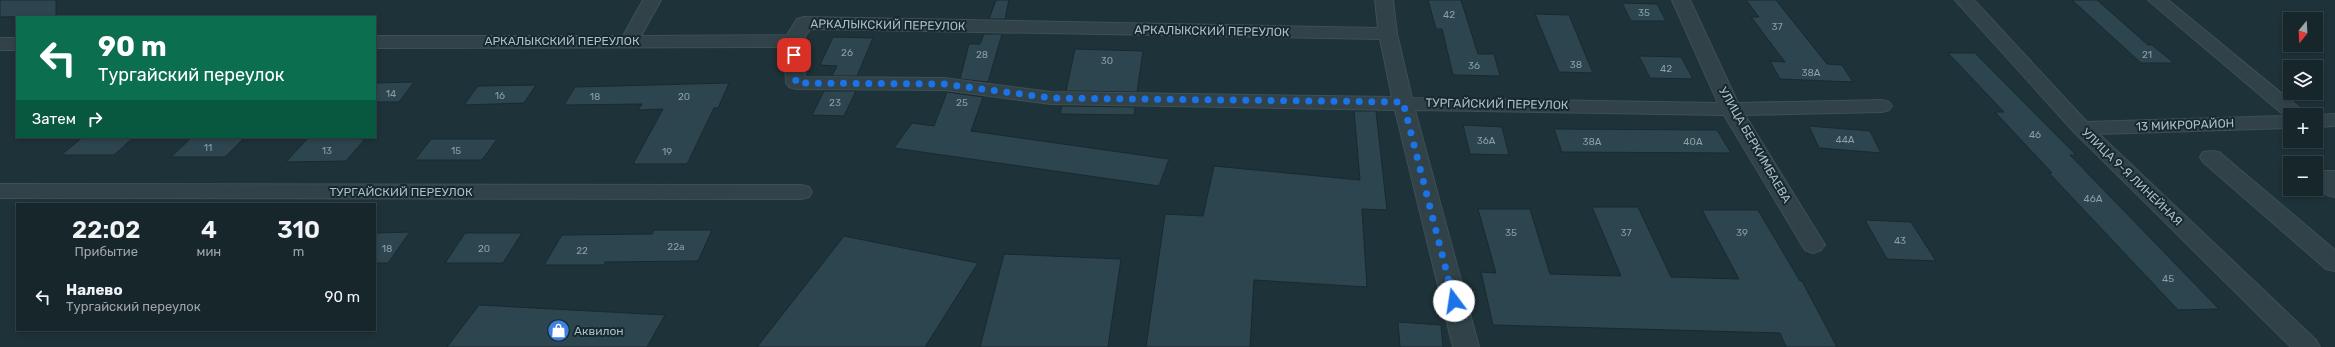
<!DOCTYPE html>
<html lang="ru">
<head>
<meta charset="utf-8">
<style>
  :root { --surface:#16262b; --page:#233237; --text:#f1f3f6; --muted:#9ea5a9; --line:#354347 }
  body { margin:0; font-family:Rubik,sans-serif; background:var(--page); color:var(--text); height:100vh; display:flex; flex-direction:column; font-size:15px; white-space:nowrap }
  * { box-sizing:border-box; margin:0 }
  p { font-size:13px; color:var(--muted) }
  .icon { flex:none; width:22px; height:22px; fill:none; stroke:currentColor; stroke-width:2; stroke-linecap:round; stroke-linejoin:round }
  .map { position:relative; flex:1; overflow:hidden }
  .details { position:absolute; left:16px; top:203px; width:360px; height:128px; display:flex; flex-direction:column; background:var(--surface); border-radius:0px; box-shadow:0 2px 6px #0003,0 0 0 1px var(--line) }
  .details>* { flex:none }
  .banner { position:absolute; left:16px; top:16px; width:360px; height:122px; border-radius:0px; box-shadow:0 2px 6px #0003,0 0 0 1px var(--line); background:#0b6e4f; color:#fff; overflow:hidden }
  .needle { width:26px; rotate:198deg }
  .fabs { position:absolute; left:2283px; top:12px; display:grid; gap:8px }
  .fabs a { display:grid; place-items:center; width:40px; height:40px; border-radius:0px; background:var(--surface); box-shadow:0 2px 6px #0003,0 0 0 1px var(--line); font-size:20px }
  .pin { position:absolute; display:grid; place-items:center; width:34px; height:34px; color:#fff; margin:-17px; border-radius:8px; box-shadow:0 2px 6px #0006 }
  .me { position:absolute; width:44px; margin:-22px; rotate:346deg; stroke-linejoin:round; filter:drop-shadow(0 0 3px #0008) }
  .turn { display:flex; align-items:center; gap:14px; height:84px; padding:0 16px; font-size:18px }
  .turn .icon { width:52px; height:52px; stroke-width:2.5 }
  .turn b { display:block; font-size:28px; line-height:34px }
  .then { display:flex; align-items:center; height:38px; padding:0 16px; background:#0003; gap:8px; font-size:15px }
  .eta { display:flex; justify-content:space-evenly; align-items:center; height:68px; text-align:center }
  .eta b { font-size:24px; font-weight:600; line-height:28px }
  ul { padding:0; list-style:none }
  li { display:flex; align-items:center; gap:12px; height:52px; padding:0 16px }
  li div { flex:1 }
  li b { display:block; font-size:15px }
  li em { font-style:normal }
  .map>svg:first-child { display:block }
  .building { fill:#2c454e; stroke:#192a30 }
  .lines { fill:none; stroke-linecap:round; stroke-linejoin:round }
  .minor-casing { stroke:#3e4f56; stroke-width:2 }
  .minor { fill:#314349; fill-rule:evenodd }
  .route { stroke:#1a73e8; stroke-width:7; stroke-dasharray:0 12.6 }
  .labels { text-anchor:middle; stroke-width:4; stroke-linejoin:round; paint-order:stroke }
  .number-label { font-size:10px; fill:#8a9fa7 }
  .street-label { font-size:12px; fill:#abbfc6; stroke:#17282e }
  .poi-label { font-size:12px; fill:#abbfc6; stroke:#17282e; text-anchor:start }
</style>
</head>
<body>
<div class="map">
<svg width="2335" height="347" viewBox="0 0 2335 347">
  <rect width="100%" height="100%" fill="#1e3239"/>
  <!-- building -->
  <g class="building">
    <path d="M0 0H56V16L0 17Z"/>
    <path d="M996 0H1009L1005 19H989Z"/>
    <path d="M1428 0H1461L1478 54H1494L1500 76 1453 75 1442 29H1436Z"/>
    <path d="M1746 0H1776L1827 64 1842 65 1853 82 1780 79 1770 61 1785 62 1751 17H1759Z"/>
    <path d="M2072 0H2097L2148 45H2152L2174 63H2141Z"/>
    <path d="M1622 3 1657 4 1666 21H1631Z"/>
    <path d="M1535 14 1569 15 1593 73 1559 72Z"/>
    <path d="M984 34H1002L988 82 960 79 969 44H980Z"/>
    <path d="M833 37 873 38 857 76H832L837 66 820 65Z"/>
    <path d="M1075 49 1143 51 1137 92 1066 91Z"/>
    <path d="M1948 53H1975L2076 155H2070L2219 309 2178 310 2049 173H2052L1995 112H2004Z"/>
    <path d="M1639 56 1681 57 1693 79 1650 78Z"/>
    <path d="M414 82 399 102H375V83Z"/>
    <path d="M729 83 718 108H714L687 164H633L663 109 638 110 642 104 564 105 575 87Z"/>
    <path d="M536 85 524 103 464 105 478 86Z"/>
    <path d="M824 91H856L844 116 812 115Z"/>
    <path d="M947 92 983 97 971 131 1169 159 1159 186 894 148 912 123 934 126Z"/>
    <path d="M1062 106 1135 107 1134 115 1060 114Z"/>
    <path d="M1354 111H1376L1387 210 1362 209 1367 287 1254 280 1250 347H1146L1165 214 1203 216 1214 166 1360 180Z"/>
    <path d="M1463 125 1502 127 1509 155 1470 154Z"/>
    <path d="M1809 126 1870 131 1881 153 1819 148Z"/>
    <path d="M1554 129 1717 130 1731 153 1562 152Z"/>
    <path d="M83 137H134L114 155H61Z"/>
    <path d="M192 137H245L225 157H171Z"/>
    <path d="M308 138H341L365 139 346 161 286 162Z"/>
    <path d="M431 139H497L482 160H415Z"/>
    <path d="M1592 207H1638L1671 277 1739 279 1702 210H1758L1800 281H1802L1837 347H1786L1780 333 1493 325 1481 272 1496 273 1478 209H1530L1550 274 1621 276Z"/>
    <path d="M1865 220 1911 222 1936 261 1887 259Z"/>
    <path d="M654 230H712L698 261 605 262 604 265H544L562 235 652 234Z"/>
    <path d="M410 232 388 263H375V233Z"/>
    <path d="M465 233H522L503 263H445Z"/>
    <path d="M844 236 978 263 925 347H757Z"/>
    <path d="M1004 254 1121 259 1108 347H980Z"/>
    <path d="M479 305 665 315 647 347H447Z"/>
    <path d="M1398 322 1441 325 1443 347H1400Z"/>
  </g>
  <g class="lines">
    <defs>
      <g id="minor">
        <path d="M643 0H661L641 36 787 35 797 19 804 17 1378 28 1375 0H1393L1397 34 1412 98 1718 103 1672 0H1690L1738 103 1882 100 1889 102 1892 106 1889 110 1882 112 1745 115 1825 245 1821 250 1813 253 1805 250 1724 115 1415 110 1479 347H1453L1395 110 1051 104 944 90 796 89 789 87 786 83 784 47 375 48V36H623ZM810 29 1380 39 1392 97 1051 92 944 78 805 77 802 41Z"/>
        <path d="M1955 0H1974L2087 122 2285 116 2148 0H2168L2303 111 2306 115H2290V128L2099 134 2316 340 2320 347H2291L2074 132Z"/>
        <rect x="0" y="38" width="17" height="12"/>
        <path d="M2335 114V126L2316 127 2315 115Z"/>
        <path d="M2211 151 2219 152 2335 250V271L2326 269 2203 162 2200 157 2203 152Z"/>
        <path d="M2321 171H2335V197L2327 195 2316 185V173Z"/>
        <path d="M0 184 801 185 809 187 812 192 809 197 801 199 0 198Z"/>
      </g>
    </defs>
    <!-- minor casing -->
    <use href="#minor" class="minor-casing"/>
    <!-- minor -->
    <use href="#minor" class="minor"/>
  </g>
  <g class="lines">
    <!-- route -->
    <path class="route" d="M794 55 796 83 944 84 1051 98 1403 102 1454 301"/>
  </g>
  <!-- icons -->
  <defs>
    <symbol id="shop-disc" viewBox="-11 -11 22 22"><circle r="9.5" fill="#3f7fe0" stroke="#17282e"/><path d="M-5-2.5h2.3a2.7 3.5 0 0 1 5.4 0H5L5.5 6h-11ZM-1.5-2.5h3a1.5 2.3 0 0 0-3 0Z" fill="#fff"/></symbol>
  </defs>
  <g fill-rule="evenodd">
    <use href="#shop-disc" x="546" y="318" width="25" height="25"/>
  </g>
  <g class="labels">
    <!-- number labels -->
    <g class="number-label">
      <text x="1644" y="16">35</text>
      <text x="1449" y="18">42</text>
      <text x="1777" y="30">37</text>
      <text x="847" y="56">26</text>
      <text x="982" y="58">28</text>
      <text x="2147" y="58">21</text>
      <text x="1107" y="64">30</text>
      <text x="1576" y="68">38</text>
      <text x="1474" y="69">36</text>
      <text x="1666" y="72">42</text>
      <text x="1811" y="76">38А</text>
      <text x="391" y="97">14</text>
      <text x="500" y="99">16</text>
      <text x="595" y="100">18</text>
      <text x="684" y="100">20</text>
      <text x="835" y="106">23</text>
      <text x="962" y="106">25</text>
      <text x="2035" y="138">46</text>
      <text x="1845" y="143">44А</text>
      <text x="1486" y="144">36А</text>
      <text x="1592" y="145">38А</text>
      <text x="1693" y="145">40А</text>
      <text x="208" y="151">11</text>
      <text x="327" y="154">13</text>
      <text x="456" y="154">15</text>
      <text x="667" y="155">19</text>
      <text x="2093" y="202">46А</text>
      <text x="1511" y="236">35</text>
      <text x="1626" y="236">37</text>
      <text x="1742" y="236">39</text>
      <text x="1900" y="244">43</text>
      <text x="676" y="250">22а</text>
      <text x="387" y="252">18</text>
      <text x="484" y="252">20</text>
      <text x="582" y="254">22</text>
      <text x="2168" y="282">45</text>
    </g>
    <!-- street labels -->
    <g class="street-label">
      <text transform="translate(888 25) rotate(1)" y="4">АРКАЛЫКСКИЙ ПЕРЕУЛОК</text>
      <text transform="translate(1212 31) rotate(1)" y="4">АРКАЛЫКСКИЙ ПЕРЕУЛОК</text>
      <text x="562" y="45">АРКАЛЫКСКИЙ ПЕРЕУЛОК</text>
      <text transform="translate(1497 104) rotate(1)" y="4">ТУРГАЙСКИЙ ПЕРЕУЛОК</text>
      <text transform="translate(2185 125) rotate(-2)" y="4">13 МИКРОРАЙОН</text>
      <text transform="translate(1755 145) rotate(60)" y="4">УЛИЦА БЕРКИМБАЕВА</text>
      <text transform="translate(2132 177) rotate(44)" y="4">УЛИЦА 9-Я ЛИНЕЙНАЯ</text>
      <text x="401" y="196">ТУРГАЙСКИЙ ПЕРЕУЛОК</text>
    </g>
    <!-- poi labels -->
    <g class="poi-label">
      <text x="574" y="335">Аквилон</text>
    </g>
  </g>
</svg>
<div class="fabs">
<a><svg class="needle" viewBox="-14 -14 28 28"><path d="M0-13l5 13h-10z" fill="#e53935"/><path d="M0 13l5-13h-10z" fill="#9ea5a9"/></svg></a>
<a><svg class="icon" aria-label="layers" viewBox="0 0 24 24"><path d="M12 4l9 5-9 5-9-5zM3 14l9 5 9-5"/></svg></a>
<a>+</a>
<a>−</a>
</div>
<div class="pin" style="left:794px;top:55px;background:#d93025"><svg class="icon" aria-label="arrive" viewBox="0 0 24 24"><path d="M6 21V4h12l-3 4 3 4H6"/></svg></div>
<svg class="me" style="left:1454px;top:301px" viewBox="-20 -20 40 40"><circle r="19" fill="#fff"/><path d="M0-13L10 11 0 6-10 11z" fill="#1a73e8"/></svg>
<div class="banner">
<div class="turn"><svg class="icon" aria-label="left" viewBox="0 0 24 24"><path d="M17 20v-9H6M10 6l-5 5 5 5"/></svg><div><b>90 m</b>Тургайский переулок</div></div>
<div class="then">Затем<svg class="icon" aria-label="right" viewBox="0 0 24 24"><path d="M7 20v-9h11M14 6l5 5-5 5"/></svg></div>
</div>
<section class="details">
<div class="eta">
<div><b>22:02</b><p>Прибытие</p></div>
<div><b>4</b><p>мин</p></div>
<div><b>310</b><p>m</p></div>
</div>
<ul>
<li><svg class="icon" aria-label="left" viewBox="0 0 24 24"><path d="M17 20v-9H6M10 6l-5 5 5 5"/></svg><div><b>Налево</b><p>Тургайский переулок</p></div><em>90 m</em></li>
</ul>
</section>
</div>
</body>
</html>
